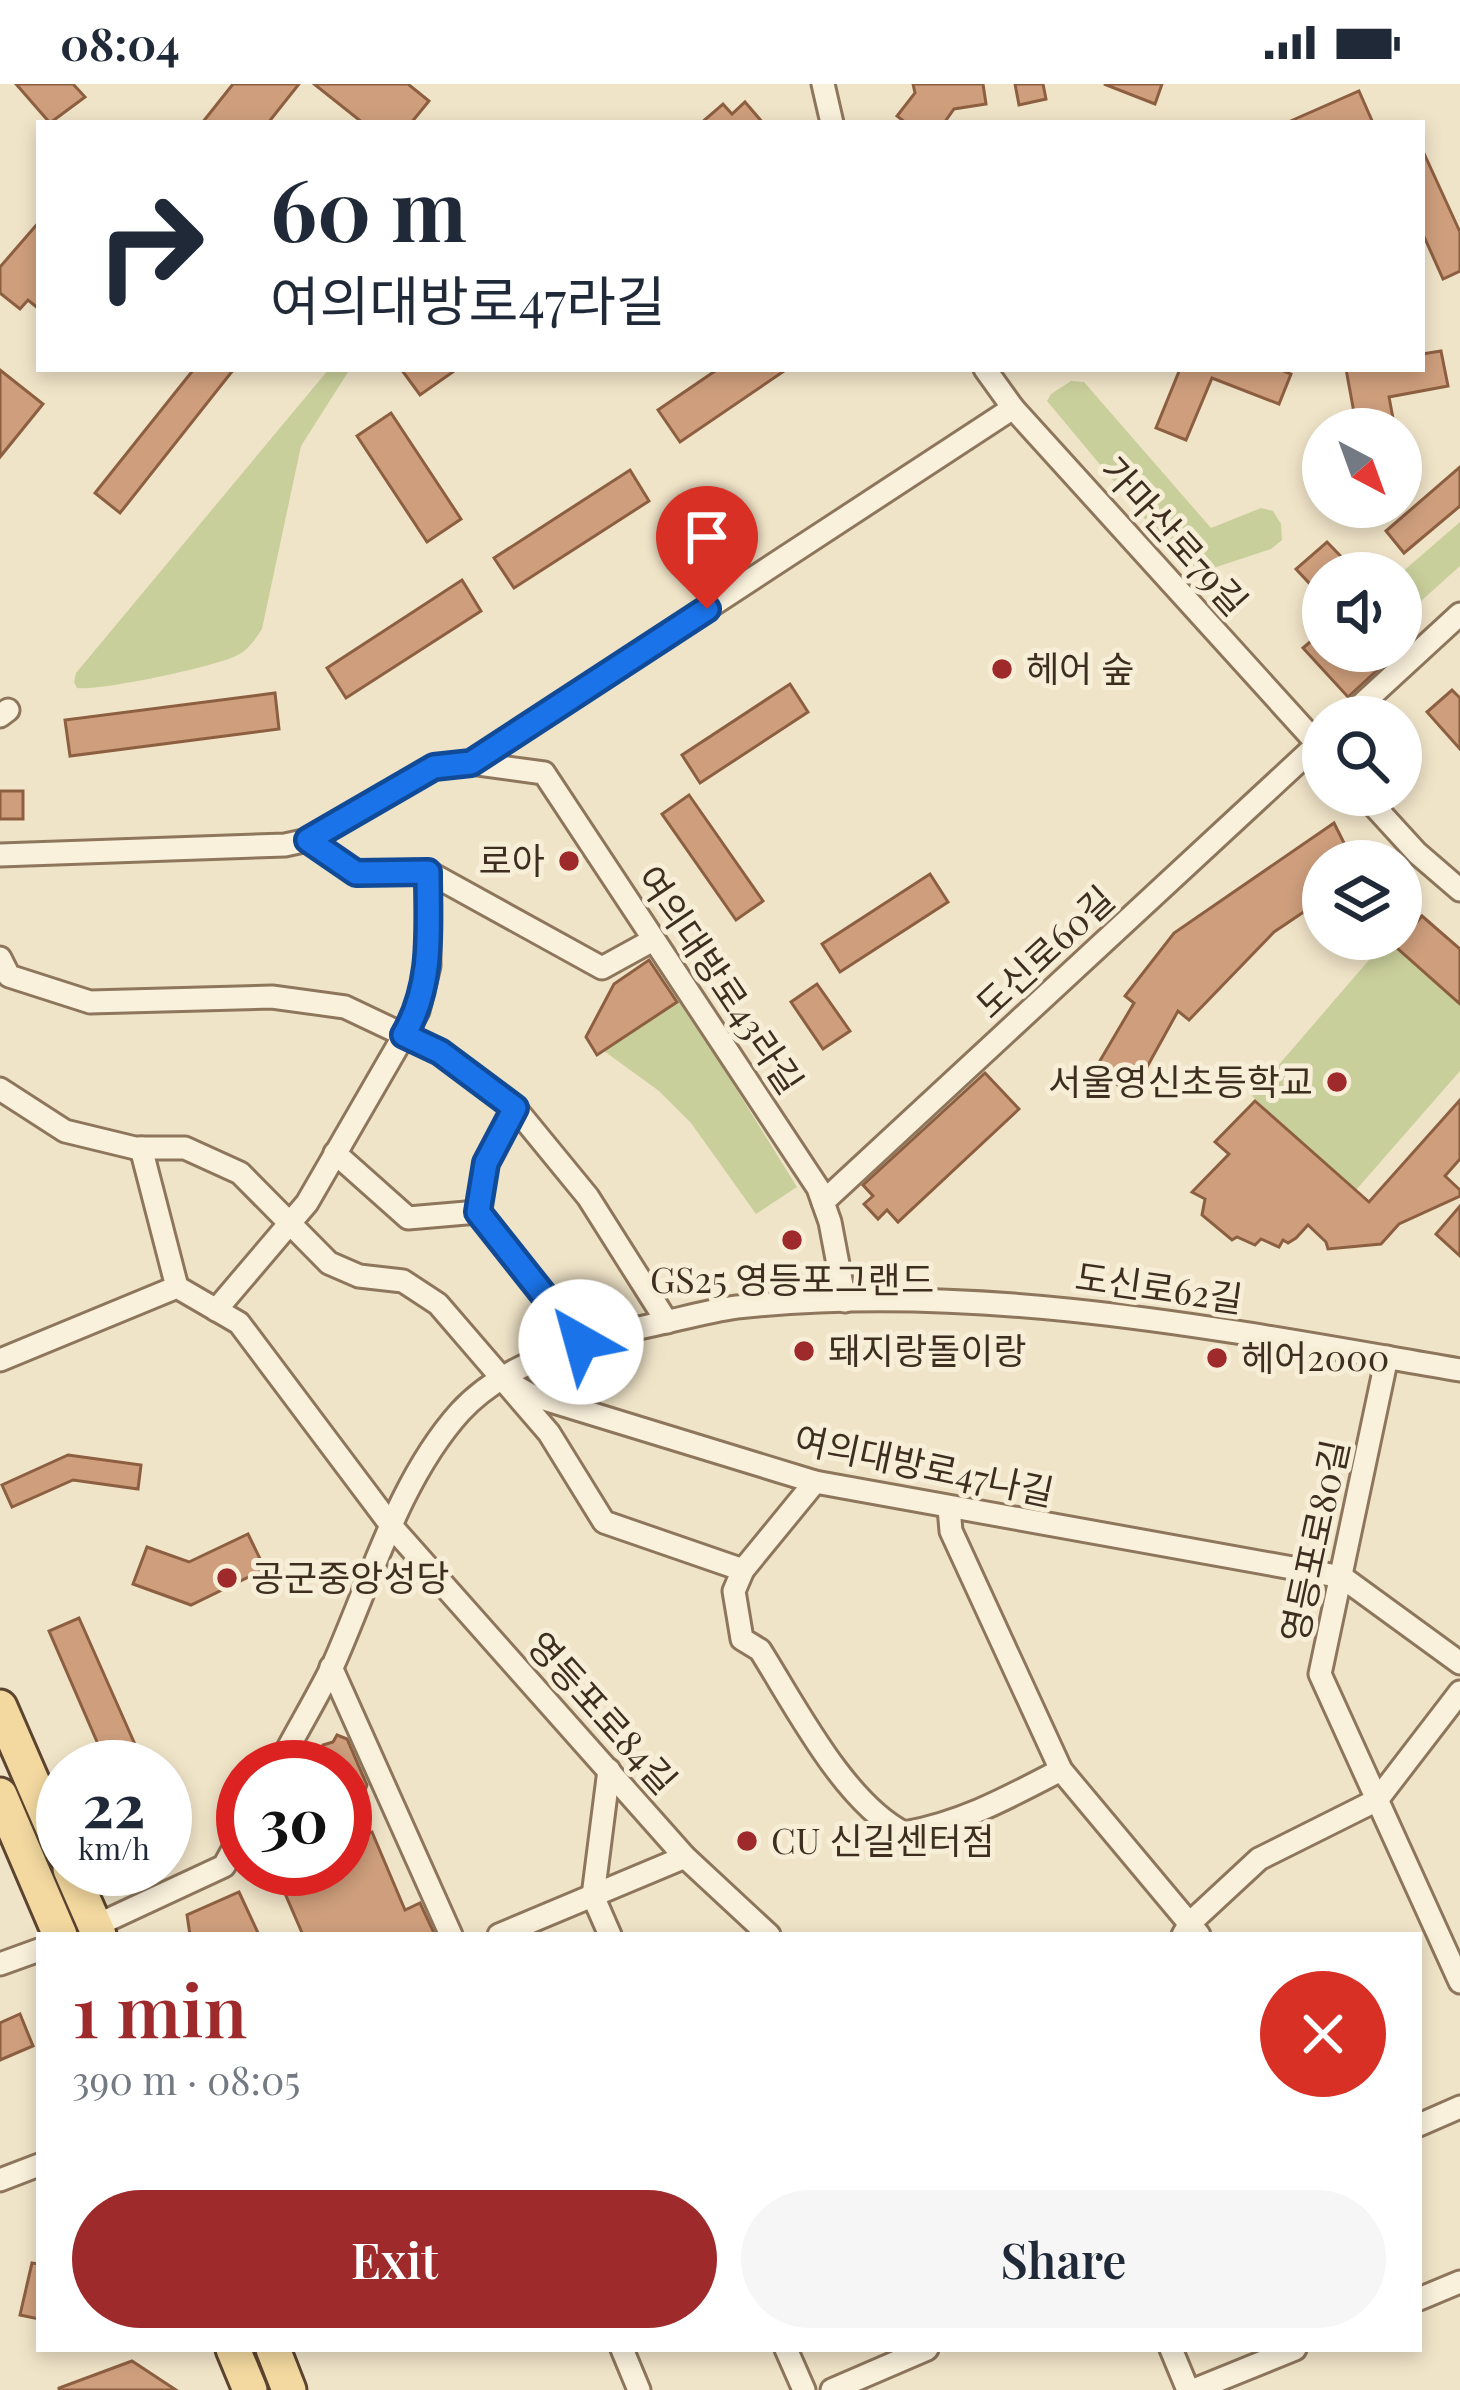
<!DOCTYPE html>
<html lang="en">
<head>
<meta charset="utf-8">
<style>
  :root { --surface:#fff; --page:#f6f6f7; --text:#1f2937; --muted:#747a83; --accent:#9e2a2b }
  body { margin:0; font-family:"Playfair Display","Noto Sans KR",serif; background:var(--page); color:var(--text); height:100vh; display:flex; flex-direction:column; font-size:45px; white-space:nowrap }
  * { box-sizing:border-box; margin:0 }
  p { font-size:39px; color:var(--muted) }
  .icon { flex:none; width:66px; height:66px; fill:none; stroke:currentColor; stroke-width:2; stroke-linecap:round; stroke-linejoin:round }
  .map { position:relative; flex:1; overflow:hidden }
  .sheet { position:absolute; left:36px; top:1848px; width:1386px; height:420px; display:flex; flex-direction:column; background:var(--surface); border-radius:0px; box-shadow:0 6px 18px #0003 }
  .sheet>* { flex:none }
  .hud { position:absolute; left:36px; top:36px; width:1389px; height:252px; border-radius:0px; box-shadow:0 6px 18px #0003; background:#fff; color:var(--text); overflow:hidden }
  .needle { width:78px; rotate:139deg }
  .buttons { position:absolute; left:1302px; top:324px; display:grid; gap:24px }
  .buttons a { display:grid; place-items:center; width:120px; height:120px; border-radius:50%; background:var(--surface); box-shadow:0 6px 18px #0003; font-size:60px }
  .speed { position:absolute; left:36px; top:1656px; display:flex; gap:24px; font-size:60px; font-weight:700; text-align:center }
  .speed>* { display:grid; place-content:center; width:156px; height:156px; border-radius:50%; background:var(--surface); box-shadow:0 6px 18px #0003; line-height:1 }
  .speed small { font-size:30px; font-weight:400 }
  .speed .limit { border:18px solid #d22; background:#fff; color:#111 }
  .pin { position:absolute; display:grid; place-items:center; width:102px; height:102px; color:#fff; margin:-123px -51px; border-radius:50% 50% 50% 0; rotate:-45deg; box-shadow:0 0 12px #0007 }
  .pin .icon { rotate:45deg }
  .me { position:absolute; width:132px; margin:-66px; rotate:322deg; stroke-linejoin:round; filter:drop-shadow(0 0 9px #0008) }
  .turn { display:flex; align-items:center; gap:42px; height:252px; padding:0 36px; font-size:54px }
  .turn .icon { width:156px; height:156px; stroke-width:2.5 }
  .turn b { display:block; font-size:84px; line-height:102px }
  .round { display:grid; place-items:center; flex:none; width:126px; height:126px; border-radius:63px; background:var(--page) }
  .headline { display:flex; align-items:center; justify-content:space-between; height:204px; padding:0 36px }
  h1 { font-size:72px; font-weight:600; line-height:90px; color:var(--accent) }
  .cta { display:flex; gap:24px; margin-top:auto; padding:24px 36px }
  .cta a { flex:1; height:138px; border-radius:72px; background:var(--accent); color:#fff; font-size:48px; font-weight:600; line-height:138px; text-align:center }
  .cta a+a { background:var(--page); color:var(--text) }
  .status { display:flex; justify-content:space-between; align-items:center; height:84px; padding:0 60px; background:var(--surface); direction:ltr }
  .status svg { height:33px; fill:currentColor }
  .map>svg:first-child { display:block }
  .green { fill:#c9cf9b }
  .building { fill:#cf9f7d; stroke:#8d5f41; stroke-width:3 }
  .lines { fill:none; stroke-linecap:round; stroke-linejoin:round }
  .minor-casing { stroke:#8d765c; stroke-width:27 }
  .primary-casing { stroke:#5b4430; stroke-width:39 }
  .minor { stroke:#faf1dc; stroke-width:21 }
  .primary { stroke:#f3d9a0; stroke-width:33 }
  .route-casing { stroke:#114b97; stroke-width:30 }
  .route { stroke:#1a73e8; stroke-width:21 }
  .poi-dot { fill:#9e2a2b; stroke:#f7eed8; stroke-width:4.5 }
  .labels { text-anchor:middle; stroke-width:10; stroke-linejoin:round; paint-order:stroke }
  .street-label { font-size:36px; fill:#3d2e20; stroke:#f7eed8 }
  .poi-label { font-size:36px; fill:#3d2e20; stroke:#f7eed8; text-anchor:start }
</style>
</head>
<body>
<div class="status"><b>08:04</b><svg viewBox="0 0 49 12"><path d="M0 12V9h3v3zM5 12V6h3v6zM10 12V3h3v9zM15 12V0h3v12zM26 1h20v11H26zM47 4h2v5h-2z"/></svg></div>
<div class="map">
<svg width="1460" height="2306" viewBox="0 0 1460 2306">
  <rect width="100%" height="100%" fill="#f0e4c8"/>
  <!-- green -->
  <g class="green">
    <path d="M329 285H350L301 362 262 545C255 556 248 566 236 572 213 583 101 607 77 604L74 598 76 589Z"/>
    <path d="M1071 297 1084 298 1211 444 1261 424 1273 427 1281 440 1282 456 1271 465 1192 491 1047 317 1051 310Z"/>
    <path d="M1460 438V482L1421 517 1401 502V489Z"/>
    <path d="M1387 855 1460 920V987L1356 1106 1252 1012Z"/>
    <path d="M681 916 797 1103 756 1130 691 1039 659 1007 604 967Z"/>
  </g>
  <!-- building -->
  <g class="building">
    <path d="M16 0H73L85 13 50 39Z"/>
    <path d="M233 0H299L268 39H202Z"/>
    <path d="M314 0H408L429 17 411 39H363Z"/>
    <path d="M913 0H983L986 20 954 25 944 39H906L897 32 915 9Z"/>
    <path d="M1015 0H1043L1046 15 1019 21Z"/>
    <path d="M1104 0H1162L1155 20Z"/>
    <path d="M1359 7 1373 39H1286Z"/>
    <path d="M745 18 763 39H701L723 20 732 30Z"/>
    <path d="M1422 65 1460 148V187L1443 195 1422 148Z"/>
    <path d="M39 138V225L28 216 20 225 0 209V183Z"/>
    <path d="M1441 267 1448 302 1389 313 1395 345H1357L1346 285H1422V270Z"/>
    <path d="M194 285H234L120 429 95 409Z"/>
    <path d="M401 285H457L420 311Z"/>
    <path d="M718 285H787L680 358 658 326Z"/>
    <path d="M1180 285H1279L1291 290 1279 320 1212 294 1186 356 1156 344Z"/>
    <path d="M0 286 43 320 0 373Z"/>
    <path d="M391 329 461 435 427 458 357 352Z"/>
    <path d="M1460 383V422L1404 469 1386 447Z"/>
    <path d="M630 386 649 417 514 504 494 474Z"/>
    <path d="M1327 458 1357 489H1323V514L1296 485Z"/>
    <path d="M462 496 481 527 346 614 327 584Z"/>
    <path d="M1323 547V567H1398L1348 613 1303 564Z"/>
    <path d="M790 600 808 628 700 699 682 671Z"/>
    <path d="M1452 606 1460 614V665L1427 628Z"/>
    <path d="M275 609 279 645 70 672 65 636Z"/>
    <rect x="0" y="707" width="23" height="28"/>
    <path d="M689 711 763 817 736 836 662 730Z"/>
    <path d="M1334 739 1353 777H1323V815L1274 848 1189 936 1178 927 1132 1010 1112 997 1114 991 1098 980 1134 919 1125 912 1174 849Z"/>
    <path d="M930 790 948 818 840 888 822 860Z"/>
    <path d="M1422 832 1460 865V920L1396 863Z"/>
    <path d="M649 876 677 918 597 971 586 953 614 900Z"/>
    <path d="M817 900 850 947 823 965 791 918Z"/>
    <path d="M985 989 1019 1025 898 1138 887 1126 878 1135 864 1120 873 1112 863 1101Z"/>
    <path d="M1460 1016V1075L1445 1092 1460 1106V1112L1399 1140 1381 1160 1328 1165 1326 1158 1308 1141 1296 1154 1288 1159 1283 1156 1279 1163 1261 1155 1255 1161 1237 1153 1232 1156 1202 1131 1205 1115 1192 1108 1229 1070 1215 1058 1255 1017 1369 1118Z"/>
    <path d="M1460 1122V1172L1436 1150Z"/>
    <path d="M68 1371 141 1381 138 1405 73 1396 12 1423 2 1401Z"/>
    <path d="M248 1450 265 1485 191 1521 133 1500 147 1463 189 1478Z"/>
    <path d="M79 1534 145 1683H108L49 1547Z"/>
    <path d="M337 1651 347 1655 367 1701 346 1756 345 1683H314L323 1661 333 1658Z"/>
    <path d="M372 1748 405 1826 420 1819 435 1851H303L277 1791 291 1785H345V1761Z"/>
    <path d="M104 1785H157L154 1798 145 1802Z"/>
    <path d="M239 1808 259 1851H190L187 1831Z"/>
    <path d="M20 1930 33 1962 0 1976V1939Z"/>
    <path d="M32 2179 39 2180V2235L20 2231Z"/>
    <path d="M132 2277 176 2306H59V2304Z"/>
  </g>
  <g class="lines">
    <defs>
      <g id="minor">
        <path d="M823 0 832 39"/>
        <path d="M985 285 1013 324 1323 666"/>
        <path d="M0 632 8 626"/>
        <path d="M1348 633 1460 530"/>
        <path d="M471 679 544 689 818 1104 830 1138 845 1217"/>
        <path d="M1364 711 1417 769 1460 806"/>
        <path d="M308 756 356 789 428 788 602 884 653 856"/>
        <path d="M0 771 285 761 308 756 434 683 471 679 1013 324"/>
        <path d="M0 874 9 892 90 918 272 913 345 923 440 968 515 1024 588 1113 667 1238"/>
        <path d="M0 1005 65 1047 135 1064H185L240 1089 329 1179 359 1192 403 1197 438 1220 549 1349 604 1438 743 1486"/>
        <path d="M141 1064 177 1203"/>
        <path d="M335 1069 408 1134 478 1128"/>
        <path d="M823 1118 1323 655"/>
        <path d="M478 1128 581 1259"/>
        <path d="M478 1128 486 1079 515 1024"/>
        <path d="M216 1226 307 1119 418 927 429 882 428 788"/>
        <path d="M1387 1273 1320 1590 1460 1898"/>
        <path d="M0 1276 177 1203 239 1239 393 1444 685 1773 769 1851"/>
        <path d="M503 1295 531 1311 815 1398 1342 1493 1460 1579"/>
        <path d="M815 1398 743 1486 734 1507 742 1555 760 1566C796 1623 844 1718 904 1749 962 1739 1009 1713 1061 1686"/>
        <path d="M949 1424 951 1447 1061 1686 1199 1851"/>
        <path d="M331 1583 451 1851"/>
        <path d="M278 1683C296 1648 317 1614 334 1579 371 1496 399 1396 460 1328 506 1278 585 1255 648 1242 677 1236 707 1227 737 1223 981 1197 1221 1245 1460 1286"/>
        <path d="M609 1686 593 1812 610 1851"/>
        <path d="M95 1842 224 1782 243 1747"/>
        <path d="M499 1851 685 1773"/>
        <path d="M1183 1851 1190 1839 1259 1775 1377 1716 1460 1608"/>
        <path d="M0 1880 39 1866"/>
        <path d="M1419 2041 1460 2023"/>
        <path d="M0 2096 39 2081"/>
        <path d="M1419 2215 1460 2198"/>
        <path d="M622 2265 639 2306"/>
        <path d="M786 2265 804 2306"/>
        <path d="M1171 2265 1188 2306"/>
        <path d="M832 2306 927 2265"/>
        <path d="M1194 2306 1295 2265"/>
      </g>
      <g id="primary">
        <path d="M0 1623 63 1768"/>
        <path d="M0 1711 60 1851"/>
        <path d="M70 1785 99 1851"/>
        <path d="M233 2265 250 2306"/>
        <path d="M273 2265 289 2306"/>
      </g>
    </defs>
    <!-- minor casing -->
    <use href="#minor" class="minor-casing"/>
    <!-- primary casing -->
    <use href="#primary" class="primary-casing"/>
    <!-- minor -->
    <use href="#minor" class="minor"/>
    <!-- primary -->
    <use href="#primary" class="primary"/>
  </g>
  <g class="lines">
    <defs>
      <path id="route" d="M581 1258 478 1128 486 1079 515 1024 440 968 404 951C434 900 428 845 428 788L356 789 308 756 434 683 471 679 707 525"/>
    </defs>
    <!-- route casing -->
    <use href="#route" class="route-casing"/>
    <!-- route -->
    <use href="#route" class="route"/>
  </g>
  <!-- markers -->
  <g class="poi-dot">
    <circle cx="1002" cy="585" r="12"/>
    <circle cx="569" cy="777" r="12"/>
    <circle cx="1337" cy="998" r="12"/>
    <circle cx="792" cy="1156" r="12"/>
    <circle cx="804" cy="1267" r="12"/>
    <circle cx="1217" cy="1274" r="12"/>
    <circle cx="227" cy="1494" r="12"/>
    <circle cx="747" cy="1757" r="12"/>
  </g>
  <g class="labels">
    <!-- street labels -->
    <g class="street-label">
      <text transform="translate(1174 452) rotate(48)" y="13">가마산로79길</text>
      <text transform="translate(1045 868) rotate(-43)" y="13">도신로60길</text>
      <text transform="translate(720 896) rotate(56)" y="13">여의대방로43라길</text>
      <text transform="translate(1159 1204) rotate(8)" y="13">도신로62길</text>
      <text transform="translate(924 1382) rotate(12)" y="13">여의대방로47나길</text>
      <text transform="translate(1315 1457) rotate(-78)" y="13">영등포로80길</text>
      <text transform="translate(602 1629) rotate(48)" y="13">영등포로84길</text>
    </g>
    <!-- poi labels -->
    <g class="poi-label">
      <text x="1026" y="598">헤어 숲</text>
      <text x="545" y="790" text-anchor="end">로아</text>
      <text x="1313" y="1011" text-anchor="end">서울영신초등학교</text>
      <text x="792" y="1209" text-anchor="middle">GS25 영등포그랜드</text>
      <text x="828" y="1280">돼지랑돌이랑</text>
      <text x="1241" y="1287">헤어2000</text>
      <text x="251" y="1507">공군중앙성당</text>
      <text x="771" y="1770">CU 신길센터점</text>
    </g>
  </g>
</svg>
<div class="buttons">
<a><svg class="needle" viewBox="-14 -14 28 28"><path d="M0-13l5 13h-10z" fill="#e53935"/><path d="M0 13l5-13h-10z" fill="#747a83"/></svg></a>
<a><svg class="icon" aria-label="sound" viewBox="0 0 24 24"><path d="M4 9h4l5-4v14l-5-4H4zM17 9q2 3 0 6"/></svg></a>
<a><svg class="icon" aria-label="search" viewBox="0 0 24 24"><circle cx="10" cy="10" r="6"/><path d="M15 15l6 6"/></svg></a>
<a><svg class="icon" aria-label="layers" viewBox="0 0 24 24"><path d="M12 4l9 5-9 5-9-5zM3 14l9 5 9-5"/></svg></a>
</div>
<div class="speed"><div>22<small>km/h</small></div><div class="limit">30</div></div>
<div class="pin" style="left:707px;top:525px;background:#d93025"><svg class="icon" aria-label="arrive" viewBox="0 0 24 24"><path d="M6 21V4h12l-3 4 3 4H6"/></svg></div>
<svg class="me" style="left:581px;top:1258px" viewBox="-20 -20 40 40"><circle r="19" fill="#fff"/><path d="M0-13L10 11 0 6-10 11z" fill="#1a73e8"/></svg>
<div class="hud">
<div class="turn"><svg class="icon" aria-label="right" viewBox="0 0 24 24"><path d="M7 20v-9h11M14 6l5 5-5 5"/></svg><div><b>60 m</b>여의대방로47라길</div></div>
</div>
<section class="sheet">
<div class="headline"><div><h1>1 min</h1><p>390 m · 08:05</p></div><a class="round" style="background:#d93025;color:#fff"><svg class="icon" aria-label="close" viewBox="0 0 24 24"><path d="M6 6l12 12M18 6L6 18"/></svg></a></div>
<div class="cta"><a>Exit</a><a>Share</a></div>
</section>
</div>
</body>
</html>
